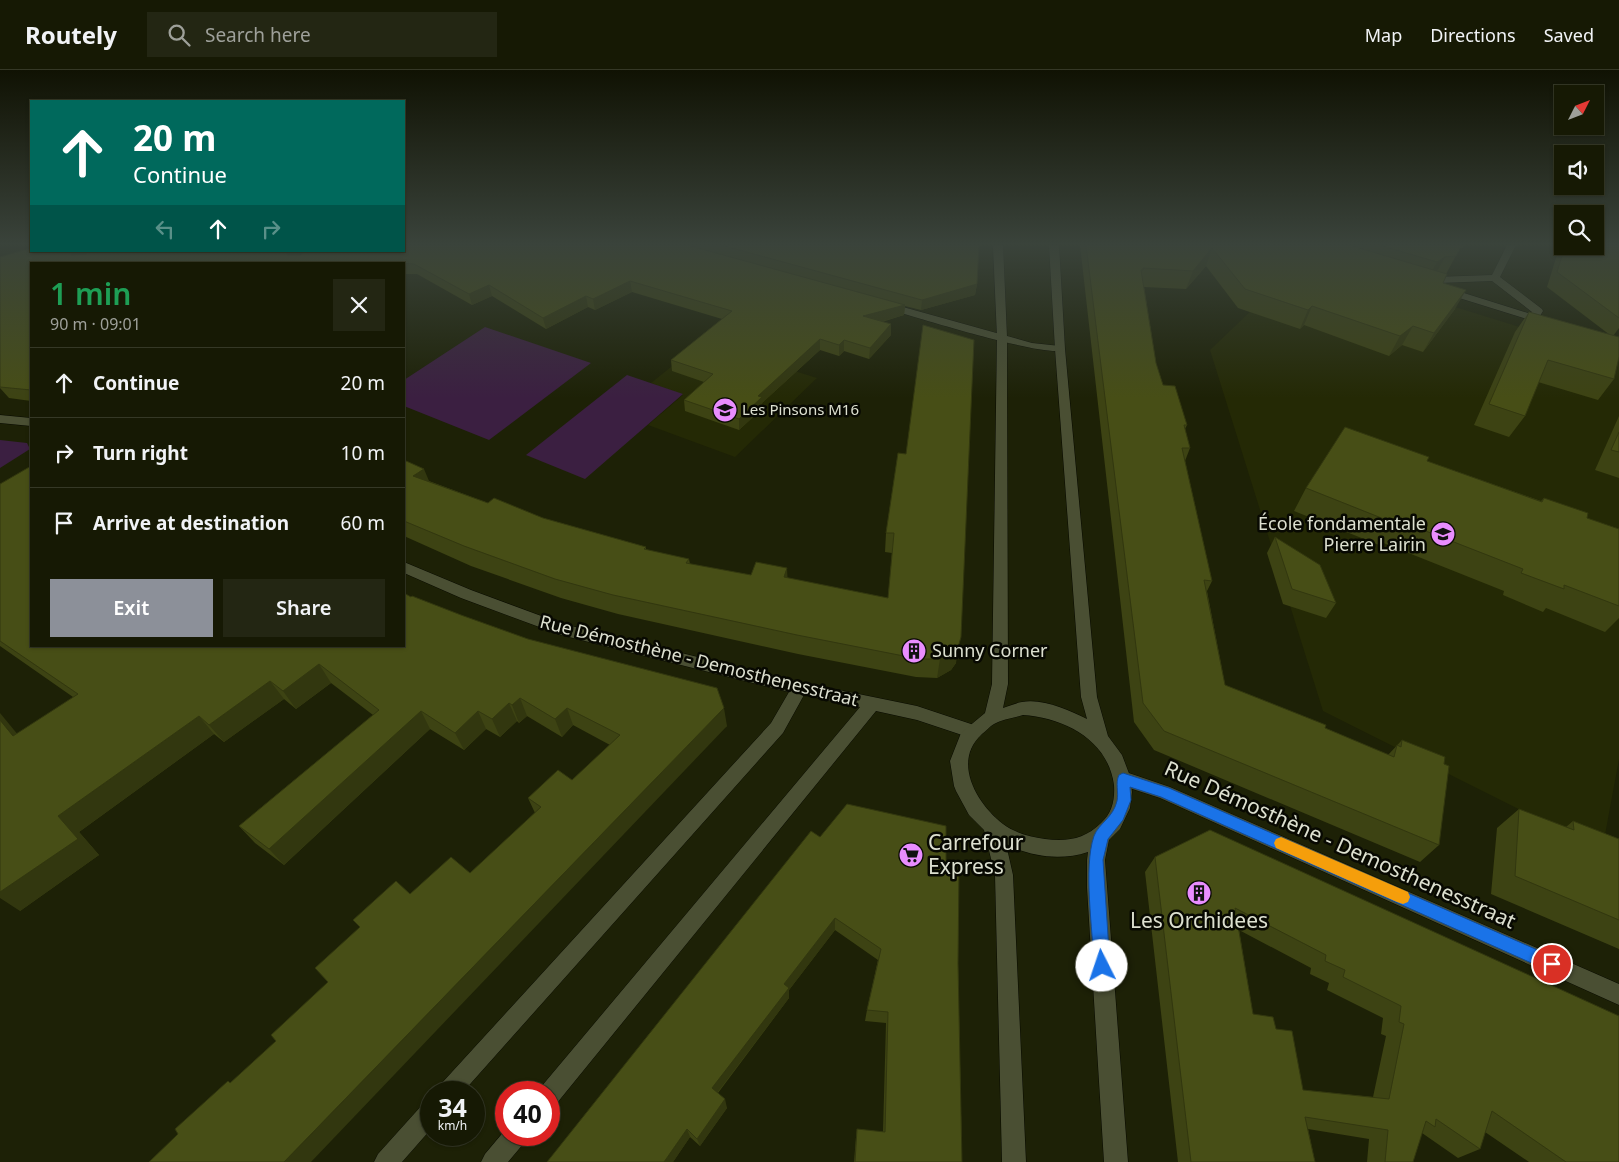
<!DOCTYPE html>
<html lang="en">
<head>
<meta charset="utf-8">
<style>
  :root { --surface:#161904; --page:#232613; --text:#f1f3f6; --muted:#9ea09a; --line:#353826; --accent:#8c9099 }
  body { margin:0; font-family:"Noto Sans",sans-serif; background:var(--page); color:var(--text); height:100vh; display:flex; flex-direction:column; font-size:19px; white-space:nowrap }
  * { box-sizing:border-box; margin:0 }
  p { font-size:16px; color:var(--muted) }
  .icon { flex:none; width:28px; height:28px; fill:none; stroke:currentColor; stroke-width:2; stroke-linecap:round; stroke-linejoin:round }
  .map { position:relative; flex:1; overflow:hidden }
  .sheet { position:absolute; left:30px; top:192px; width:375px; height:385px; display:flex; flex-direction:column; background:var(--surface); border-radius:0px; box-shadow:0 1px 4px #0004,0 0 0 1px var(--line) }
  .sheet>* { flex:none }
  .top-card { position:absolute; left:30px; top:30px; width:375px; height:152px; border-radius:0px; box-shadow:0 1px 4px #0004,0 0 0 1px var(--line); background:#00695c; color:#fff; overflow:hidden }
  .needle { width:32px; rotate:48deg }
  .tools { position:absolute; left:1554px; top:15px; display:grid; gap:10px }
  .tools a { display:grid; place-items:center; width:50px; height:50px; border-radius:0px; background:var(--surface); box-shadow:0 1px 4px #0004,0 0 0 1px var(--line); font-size:25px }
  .speed { position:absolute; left:420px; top:1011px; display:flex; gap:10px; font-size:25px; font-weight:700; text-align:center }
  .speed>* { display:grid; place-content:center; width:65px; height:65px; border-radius:50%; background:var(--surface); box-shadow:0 1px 4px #0004,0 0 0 1px var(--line); line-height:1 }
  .speed small { font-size:12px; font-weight:400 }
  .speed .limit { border:8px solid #d22; background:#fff; color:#111 }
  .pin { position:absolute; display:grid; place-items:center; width:42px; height:42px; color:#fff; margin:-21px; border:2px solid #fff; border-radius:50%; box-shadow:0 1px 5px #0007 }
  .me { position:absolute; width:55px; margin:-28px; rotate:356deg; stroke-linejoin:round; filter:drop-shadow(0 0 4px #0008) }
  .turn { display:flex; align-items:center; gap:18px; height:105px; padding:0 20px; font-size:22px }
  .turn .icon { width:65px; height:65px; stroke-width:2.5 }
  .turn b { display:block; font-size:35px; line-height:42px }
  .lanes { display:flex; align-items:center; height:48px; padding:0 20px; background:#0003; justify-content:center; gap:25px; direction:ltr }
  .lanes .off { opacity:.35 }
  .round { display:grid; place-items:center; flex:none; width:52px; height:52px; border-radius:0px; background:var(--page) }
  .headline { display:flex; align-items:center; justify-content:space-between; height:85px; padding:0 20px }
  h1 { font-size:30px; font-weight:600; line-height:38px; color:#1e9e55 }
  .button { display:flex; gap:10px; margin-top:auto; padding:10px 20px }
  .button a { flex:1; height:58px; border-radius:0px; background:var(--accent); color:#fff; font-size:20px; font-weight:600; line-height:58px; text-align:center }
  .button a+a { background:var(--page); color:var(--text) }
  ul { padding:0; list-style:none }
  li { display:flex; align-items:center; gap:15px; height:70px; padding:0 20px; border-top:1px solid var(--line) }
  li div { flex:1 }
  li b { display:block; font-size:19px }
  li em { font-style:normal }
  header { display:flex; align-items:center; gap:30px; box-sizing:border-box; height:70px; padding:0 25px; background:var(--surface); border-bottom:1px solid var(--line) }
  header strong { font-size:24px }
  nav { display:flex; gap:28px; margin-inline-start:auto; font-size:18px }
  .search { width:350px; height:45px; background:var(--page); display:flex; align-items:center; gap:12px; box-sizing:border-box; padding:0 18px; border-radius:0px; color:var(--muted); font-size:19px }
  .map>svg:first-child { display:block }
  .built { fill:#242905 }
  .green { fill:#3b1f41 }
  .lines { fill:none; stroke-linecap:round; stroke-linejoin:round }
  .minor-casing { stroke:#080a00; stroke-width:1 }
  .tertiary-casing { stroke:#080a00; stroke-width:1 }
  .minor { fill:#4a4f33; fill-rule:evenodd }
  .tertiary { fill:#4a4f33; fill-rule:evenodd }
  .wall { fill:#3d4313; fill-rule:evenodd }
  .shaded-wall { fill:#32370f }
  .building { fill:#474e16; stroke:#32370f; fill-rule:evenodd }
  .route { fill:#1a73e8; stroke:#114b97 }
  .slow { fill:#f59e0b }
  .labels { text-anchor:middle; stroke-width:5; stroke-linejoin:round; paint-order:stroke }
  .far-poi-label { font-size:15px; fill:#dde0d0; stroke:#080902; text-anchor:start }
  .poi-label { font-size:18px; fill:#dde0d0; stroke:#080902; text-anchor:end }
  .street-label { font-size:18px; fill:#dde0d0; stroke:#080902 }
  .near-poi-label { font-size:21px; fill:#dde0d0; stroke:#080902; text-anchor:start }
  .near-street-label { font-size:21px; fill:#dde0d0; stroke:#080902 }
</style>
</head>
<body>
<header>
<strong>Routely</strong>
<div class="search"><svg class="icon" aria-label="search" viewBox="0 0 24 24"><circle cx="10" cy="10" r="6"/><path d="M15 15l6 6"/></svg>Search here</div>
<nav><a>Map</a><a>Directions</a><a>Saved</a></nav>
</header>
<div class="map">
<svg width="1619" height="1092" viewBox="0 0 1619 1092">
  <rect width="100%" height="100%" fill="#1d2106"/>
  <!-- built -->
  <g class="built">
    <path d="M1304 190 1619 288V689L1602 781 1323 641 1210 280Z"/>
    <path d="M702 272 817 308 735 387 648 355 683 325 651 313Z"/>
  </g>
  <!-- green -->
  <g class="green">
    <path d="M485 257 591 293 489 370 404 336V310Z"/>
    <path d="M627 305 683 324 585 409 526 385Z"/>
    <path d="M0 370 27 373 30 379 0 398Z"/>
  </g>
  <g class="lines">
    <defs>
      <g id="minor">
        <path d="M1507 175H1516L1500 207 1542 239 1543 241 1540 246 1549 251 1548 253 1544 254 1530 250 1440 222 1439 220 1444 217 1448 218 1531 244 1532 242 1492 211 1438 213 1429 219 1424 216 1432 208 1435 207 1492 205Z"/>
        <path d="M885 232 1032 273 1060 276 1065 279C1053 291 906 244 881 237L880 235Z"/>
        <path d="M0 345 31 348V356L0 353Z"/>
        <path d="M404 492 471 520 563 554 800 612 917 636 977 656 979 661 977 666 971 668 917 650 876 641 557 1033 549 1036V1022H539L541 1017 860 637 804 625 783 663 463 1022H438L441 1014 771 653 789 622 561 565 461 528 404 503Z"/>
        <path d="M1123 701 1170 717 1619 914V935L1160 728 1117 714 1114 709 1117 704Z"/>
        <path d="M431 1031V1059L402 1092H374L378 1084 423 1034Z"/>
        <path d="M506 1059V1065H527L524 1073 508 1092H481L485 1084Z"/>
      </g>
      <path id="tertiary" d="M993 175H1003L1007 267 1008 614 1003 638C1009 636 1016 633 1022 632 1042 628 1069 640 1087 649L1081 627 1055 279 1049 175H1059L1065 279 1097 627 1108 666 1122 685 1130 706 1132 722 1130 738 1120 759 1109 770 1105 790 1128 1092H1104L1087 818V790L1088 782C1061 791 1031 787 1006 774L1013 805 1026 1092H1002L995 805 984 760 969 745 956 721 954 716 950 691 961 663 985 643 992 614 997 267ZM1023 645C1065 648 1108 670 1114 715 1115 730 1112 743 1101 753 1085 769 1067 772 1045 769 1030 767 1015 763 1003 754 976 733 952 691 982 664 986 661 990 656 994 654 1002 649 1014 648 1023 645Z"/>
    </defs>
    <!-- minor casing -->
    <use href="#minor" class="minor-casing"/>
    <!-- tertiary casing -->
    <use href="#tertiary" class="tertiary-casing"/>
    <!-- minor -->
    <use href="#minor" class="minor"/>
    <!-- tertiary -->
    <use href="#tertiary" class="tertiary"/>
  </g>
  <!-- wall -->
  <g class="wall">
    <path d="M404 175H979L977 214 975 225 921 240 905 236 904 245 882 252 891 265 869 289 844 281 839 286 820 280 762 333 763 338 739 360 685 341 684 330 704 312 672 301 671 290 722 249 632 222 595 240 588 237 546 259 492 226 472 235 417 204H404V194H31V331L9 328 0 318V187L85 184 300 185Z"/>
    <path d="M1080 175H1464L1462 178H1460L1446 204 1443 213 1455 239 1423 282 1402 275 1389 286 1304 255 1300 259 1238 238 1206 196 1186 219 1144 217 1156 293 1163 315 1187 355 1185 359 1190 378 1185 391 1212 511 1207 521 1225 615 1388 685 1402 670 1444 694 1439 775 1420 792 1154 680 1134 652Z"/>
    <path d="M1560 175H1562V176H1595L1619 175V258L1613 266 1614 309 1598 330 1538 312 1525 346 1509 367 1474 355 1515 262 1529 242 1610 265 1547 217Z"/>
    <path d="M1619 346V408L1595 400Z"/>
    <path d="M898 383 956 593 951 600 937 608 916 607 798 584 618 544 561 528 471 496 404 466V390L429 411 488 433 543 448 646 477V480L689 489 690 494 751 505 788 508 888 528 892 483 885 482 886 463Z"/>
    <path d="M1427 391 1541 431 1544 428 1587 448 1619 459V548L1605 562 1546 538 1543 542 1503 525 1504 521 1381 472 1379 475 1294 441 1306 418Z"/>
    <path d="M0 414 411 527 727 656 178 1064 228 1011 231 1013 276 971 328 912 360 857 353 850 410 824 470 803 535 743 528 728 572 710 610 675 573 655 562 667 527 646 519 653 517 651 500 667 486 659 464 680 430 659 284 795 255 773 239 756 373 645 331 613 296 639 284 629 224 672 214 664 79 762 99 785 20 841 73 627 0 576Z"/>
    <path d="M1275 467 1336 533 1326 548 1283 534 1267 483Z"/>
    <path d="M1519 739 1566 757 1573 751 1619 769V879L1491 824 1497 758Z"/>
    <path d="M1210 760 1619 1092H1529L1485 1062 1480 1079 1458 1088 1422 1063 1413 1092H1367L1369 1069 1308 1059 1315 1092H1178L1145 802 1155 787ZM1239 860 1311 898 1310 904 1329 913 1327 920 1383 948 1381 964 1386 966 1373 1027 1303 1020 1276 959 1253 944Z"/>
    <path d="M820 767 946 799 958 893 962 1092H854L856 1067 857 1059 883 1062 886 953 865 951 867 940 878 890 835 860 789 920V928L718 1023 727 1038 700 1076 690 1067 673 1092H547Z"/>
  </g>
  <!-- shaded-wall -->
  <g class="shaded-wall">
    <path d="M1212 178 1206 196 1186 219 1193 201Z"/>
    <path d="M73 181H87L79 194 71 185Z"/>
    <path d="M288 181H303L292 193 287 185V182Z"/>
    <path d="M1445 187 1435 205 1427 210 1437 192Z"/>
    <path d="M630 211 632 222 595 240 593 229Z"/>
    <path d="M977 214 975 225 921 240 922 230Z"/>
    <path d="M489 215 492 226 472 235 469 224Z"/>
    <path d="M1466 220 1455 239 1423 282 1434 263Z"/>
    <path d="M586 226 588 237 546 259 543 248Z"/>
    <path d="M905 235 904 245 862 257 863 246Z"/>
    <path d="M1312 236 1304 255 1300 259 1308 240Z"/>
    <path d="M891 254V265L869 289 870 278Z"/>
    <path d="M1413 256 1402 275 1389 286 1400 266Z"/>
    <path d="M820 269V280L762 333 763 338 739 360V349L758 326Z"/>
    <path d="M844 270V281L839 286V275Z"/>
    <path d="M424 399 432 418 413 406Z"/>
    <path d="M787 498 788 517 784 507Z"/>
    <path d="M959 574 956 593 951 600 937 608 940 589Z"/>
    <path d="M319 594 331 613 296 639 283 621Z"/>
    <path d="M270 611 284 629 224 672 209 655Z"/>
    <path d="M520 628 527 646 519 653 512 635Z"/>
    <path d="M509 633 517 651 500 667 492 649Z"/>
    <path d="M567 638 573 655 562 667 555 649Z"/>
    <path d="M724 638 727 656 311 1092H284Z"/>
    <path d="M421 641 430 659 284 795 269 779Z"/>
    <path d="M478 641 486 659 464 680 455 663Z"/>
    <path d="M0 643 33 683 13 666 0 650Z"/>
    <path d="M199 646 214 664 79 762 99 785 20 841 0 828V822L58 746Z"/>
    <path d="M835 848V860L789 920V928L714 1027 712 1018 784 914Z"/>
    <path d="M725 1029 727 1038 700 1076 697 1069Z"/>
    <path d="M687 1059 690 1067 673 1092H664Z"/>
  </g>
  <!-- building -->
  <g class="building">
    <path d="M404 175H687L905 235 863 246 891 254 870 278 844 270 839 275 820 269 758 326 762 327 739 349 684 330 713 304 671 290 732 241 630 211 593 229 586 226 543 248 489 215 469 224 414 194 380 192 378 194H31V320L0 317V187L31 178V181H73L71 185 86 184 88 181H288L287 182V185H301L304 181H404Z"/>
    <path d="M721 175H979L977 214 922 230Z"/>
    <path d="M1086 175H1349L1447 204 1443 213 1466 220 1434 263 1413 256 1400 266 1312 236 1308 240 1245 219 1212 178 1193 201 1143 198V200H1141L1156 293 1163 315 1175 316 1187 355H1184L1190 378H1182L1212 511 1204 510 1225 615 1326 655 1325 658 1394 687 1397 675 1401 677 1402 670 1445 687 1444 694 1449 696 1439 775 1164 661 1143 633Z"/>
    <path d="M1379 175H1462L1456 186 1445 187 1437 192Z"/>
    <path d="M1595 175H1619V248L1557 202 1565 176H1595Z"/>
    <path d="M1529 242 1619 267V287L1614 309 1548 290 1525 346 1489 334Z"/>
    <path d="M923 255 974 270 961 567 959 574 954 581 940 589H919L797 565 613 525 555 509 464 476 404 451V390L424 399 413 406 488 433 494 428 543 448 646 477 644 479 689 489 686 493 751 505 756 492 787 498 784 507 888 528 894 463H886L898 383 906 384Z"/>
    <path d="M1345 357 1429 387 1427 391 1489 413 1542 432 1544 428 1588 443 1587 448 1619 459V536L1564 515V519L1521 503 1523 499 1395 449 1394 453 1306 418Z"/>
    <path d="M1619 362V382L1611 380Z"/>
    <path d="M31 396V576H404V523L411 527 412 526 461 545 528 569 717 618 724 638 284 1092H149L178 1064 175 1059 228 1011 230 1013 276 971 271 965 328 912 315 898 360 857 353 850 396 811 410 824 451 787 470 803 541 737 528 728 558 700 572 710 620 665 567 638 555 649 520 628 512 635 509 633 492 649 478 641 455 663 421 641 269 779 239 756 379 640 319 594 283 621 270 611 209 655 199 646 58 746 78 769 0 822V650L13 666 78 624 0 571V414Z"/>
    <path d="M1275 467 1320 495 1336 533 1292 519Z"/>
    <path d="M847 734 946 756V799L959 801 958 893 962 1092H855L857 1059 885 1062 888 942 867 940 881 879 835 848 784 914 789 918 712 1018 725 1029 697 1069 687 1059 664 1092H547L811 761 820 767Z"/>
    <path d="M1519 739 1574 760 1573 751 1619 769V850L1515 806Z"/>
    <path d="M1210 760 1619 946V1092H1566L1492 1041 1480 1079 1436 1049 1435 1057 1426 1051 1413 1092H1385L1388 1060 1305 1047 1315 1092H1191L1155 787ZM1235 838 1326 885 1325 891 1345 900 1343 907 1401 936 1399 952 1404 954 1389 1029 1303 1020 1292 961 1276 959 1273 947 1253 944Z"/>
  </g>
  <!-- sky -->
  <linearGradient id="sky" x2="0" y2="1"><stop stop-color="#101203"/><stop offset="0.53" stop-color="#3a433b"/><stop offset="1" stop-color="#3a433b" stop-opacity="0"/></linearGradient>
  <rect width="1619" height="328" fill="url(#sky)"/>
  <!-- route -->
  <path class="route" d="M1123 703 1169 718 1558 889 1560 894 1558 900 1552 902 1547 900 1161 727 1130 717 1131 730 1123 750 1108 769 1103 790 1110 896 1108 902 1102 904 1097 902 1094 896C1093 861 1083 798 1094 766 1099 753 1113 748 1117 731 1119 722 1115 713 1119 705Z"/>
  <!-- slow -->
  <path class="slow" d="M1281 767 1408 822 1410 827 1408 832 1403 834 1397 832 1276 778 1274 773 1276 769Z"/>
  <!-- icons -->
  <defs>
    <symbol id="school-disc" viewBox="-11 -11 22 22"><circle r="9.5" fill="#e98dfe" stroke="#080902"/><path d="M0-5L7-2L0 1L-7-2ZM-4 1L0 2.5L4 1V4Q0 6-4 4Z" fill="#111"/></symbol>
    <symbol id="building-disc" viewBox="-11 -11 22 22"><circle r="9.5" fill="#e98dfe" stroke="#080902"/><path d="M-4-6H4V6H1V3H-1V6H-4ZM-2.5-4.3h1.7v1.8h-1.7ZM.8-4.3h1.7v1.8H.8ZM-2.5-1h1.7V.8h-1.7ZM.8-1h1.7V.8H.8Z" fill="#111"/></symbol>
    <symbol id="supermarket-disc" viewBox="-11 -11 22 22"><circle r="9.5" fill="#e98dfe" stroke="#080902"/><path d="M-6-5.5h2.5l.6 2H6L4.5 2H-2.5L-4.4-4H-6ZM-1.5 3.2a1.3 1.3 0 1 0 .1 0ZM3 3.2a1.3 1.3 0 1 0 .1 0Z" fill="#111"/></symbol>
  </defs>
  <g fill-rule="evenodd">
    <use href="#school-disc" x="711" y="326" width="28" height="28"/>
    <use href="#school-disc" x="1429" y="450" width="28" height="28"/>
    <use href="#building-disc" x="900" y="567" width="28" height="28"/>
    <use href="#supermarket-disc" x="897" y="771" width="28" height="28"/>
    <use href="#building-disc" x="1185" y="809" width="28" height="28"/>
  </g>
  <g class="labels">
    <!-- far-poi labels -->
    <g class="far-poi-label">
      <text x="742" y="345">Les Pinsons M16</text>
    </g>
    <!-- poi labels -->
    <g class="poi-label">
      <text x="1426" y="460">École fondamentale<tspan x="1426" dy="21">Pierre Lairin</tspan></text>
      <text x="932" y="587" text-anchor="start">Sunny Corner</text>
    </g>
    <!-- street labels -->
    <g class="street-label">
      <text transform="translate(699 591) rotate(14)" y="6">Rue Démosthène - Demosthenesstraat</text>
    </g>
    <!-- near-poi labels -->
    <g class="near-poi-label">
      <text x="928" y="780">Carrefour<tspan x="928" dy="24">Express</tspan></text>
      <text x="1199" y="858" text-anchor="middle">Les Orchidees</text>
    </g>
    <!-- near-street labels -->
    <g class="near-street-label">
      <text transform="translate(1340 775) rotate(24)" y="7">Rue Démosthène - Demosthenesstraat</text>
    </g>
  </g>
</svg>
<div class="tools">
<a><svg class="needle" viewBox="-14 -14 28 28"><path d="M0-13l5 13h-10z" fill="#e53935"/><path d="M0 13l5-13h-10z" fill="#9ea09a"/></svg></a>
<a><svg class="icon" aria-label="sound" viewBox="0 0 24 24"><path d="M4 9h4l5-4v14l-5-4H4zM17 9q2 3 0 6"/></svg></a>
<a><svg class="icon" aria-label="search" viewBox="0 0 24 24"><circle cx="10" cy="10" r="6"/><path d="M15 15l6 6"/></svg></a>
</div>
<div class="speed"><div>34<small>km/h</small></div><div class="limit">40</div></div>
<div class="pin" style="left:1552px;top:894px;background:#d93025"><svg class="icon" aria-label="arrive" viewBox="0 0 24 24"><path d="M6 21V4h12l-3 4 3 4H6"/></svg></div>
<svg class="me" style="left:1102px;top:896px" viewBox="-20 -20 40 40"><circle r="19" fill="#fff"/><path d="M0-13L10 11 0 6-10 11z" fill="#1a73e8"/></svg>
<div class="top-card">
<div class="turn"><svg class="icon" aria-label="ahead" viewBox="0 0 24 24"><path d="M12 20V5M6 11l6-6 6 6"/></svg><div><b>20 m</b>Continue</div></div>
<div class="lanes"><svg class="icon off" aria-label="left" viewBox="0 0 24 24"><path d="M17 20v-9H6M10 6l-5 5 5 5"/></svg><svg class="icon" aria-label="ahead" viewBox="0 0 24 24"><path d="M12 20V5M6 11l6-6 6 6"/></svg><svg class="icon off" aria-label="right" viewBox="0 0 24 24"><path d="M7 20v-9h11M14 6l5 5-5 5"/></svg></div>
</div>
<section class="sheet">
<div class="headline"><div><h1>1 min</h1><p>90 m · 09:01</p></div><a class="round"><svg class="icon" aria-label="close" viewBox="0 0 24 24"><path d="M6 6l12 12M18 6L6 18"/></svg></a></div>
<ul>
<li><svg class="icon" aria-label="ahead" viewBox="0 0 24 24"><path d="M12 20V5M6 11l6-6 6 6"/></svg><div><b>Continue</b></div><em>20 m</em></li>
<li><svg class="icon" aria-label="right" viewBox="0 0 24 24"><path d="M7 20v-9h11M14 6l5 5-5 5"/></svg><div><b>Turn right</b></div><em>10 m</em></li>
<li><svg class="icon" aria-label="arrive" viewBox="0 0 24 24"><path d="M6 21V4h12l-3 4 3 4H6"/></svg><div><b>Arrive at destination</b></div><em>60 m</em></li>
</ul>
<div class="button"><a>Exit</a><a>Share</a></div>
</section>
</div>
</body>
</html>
